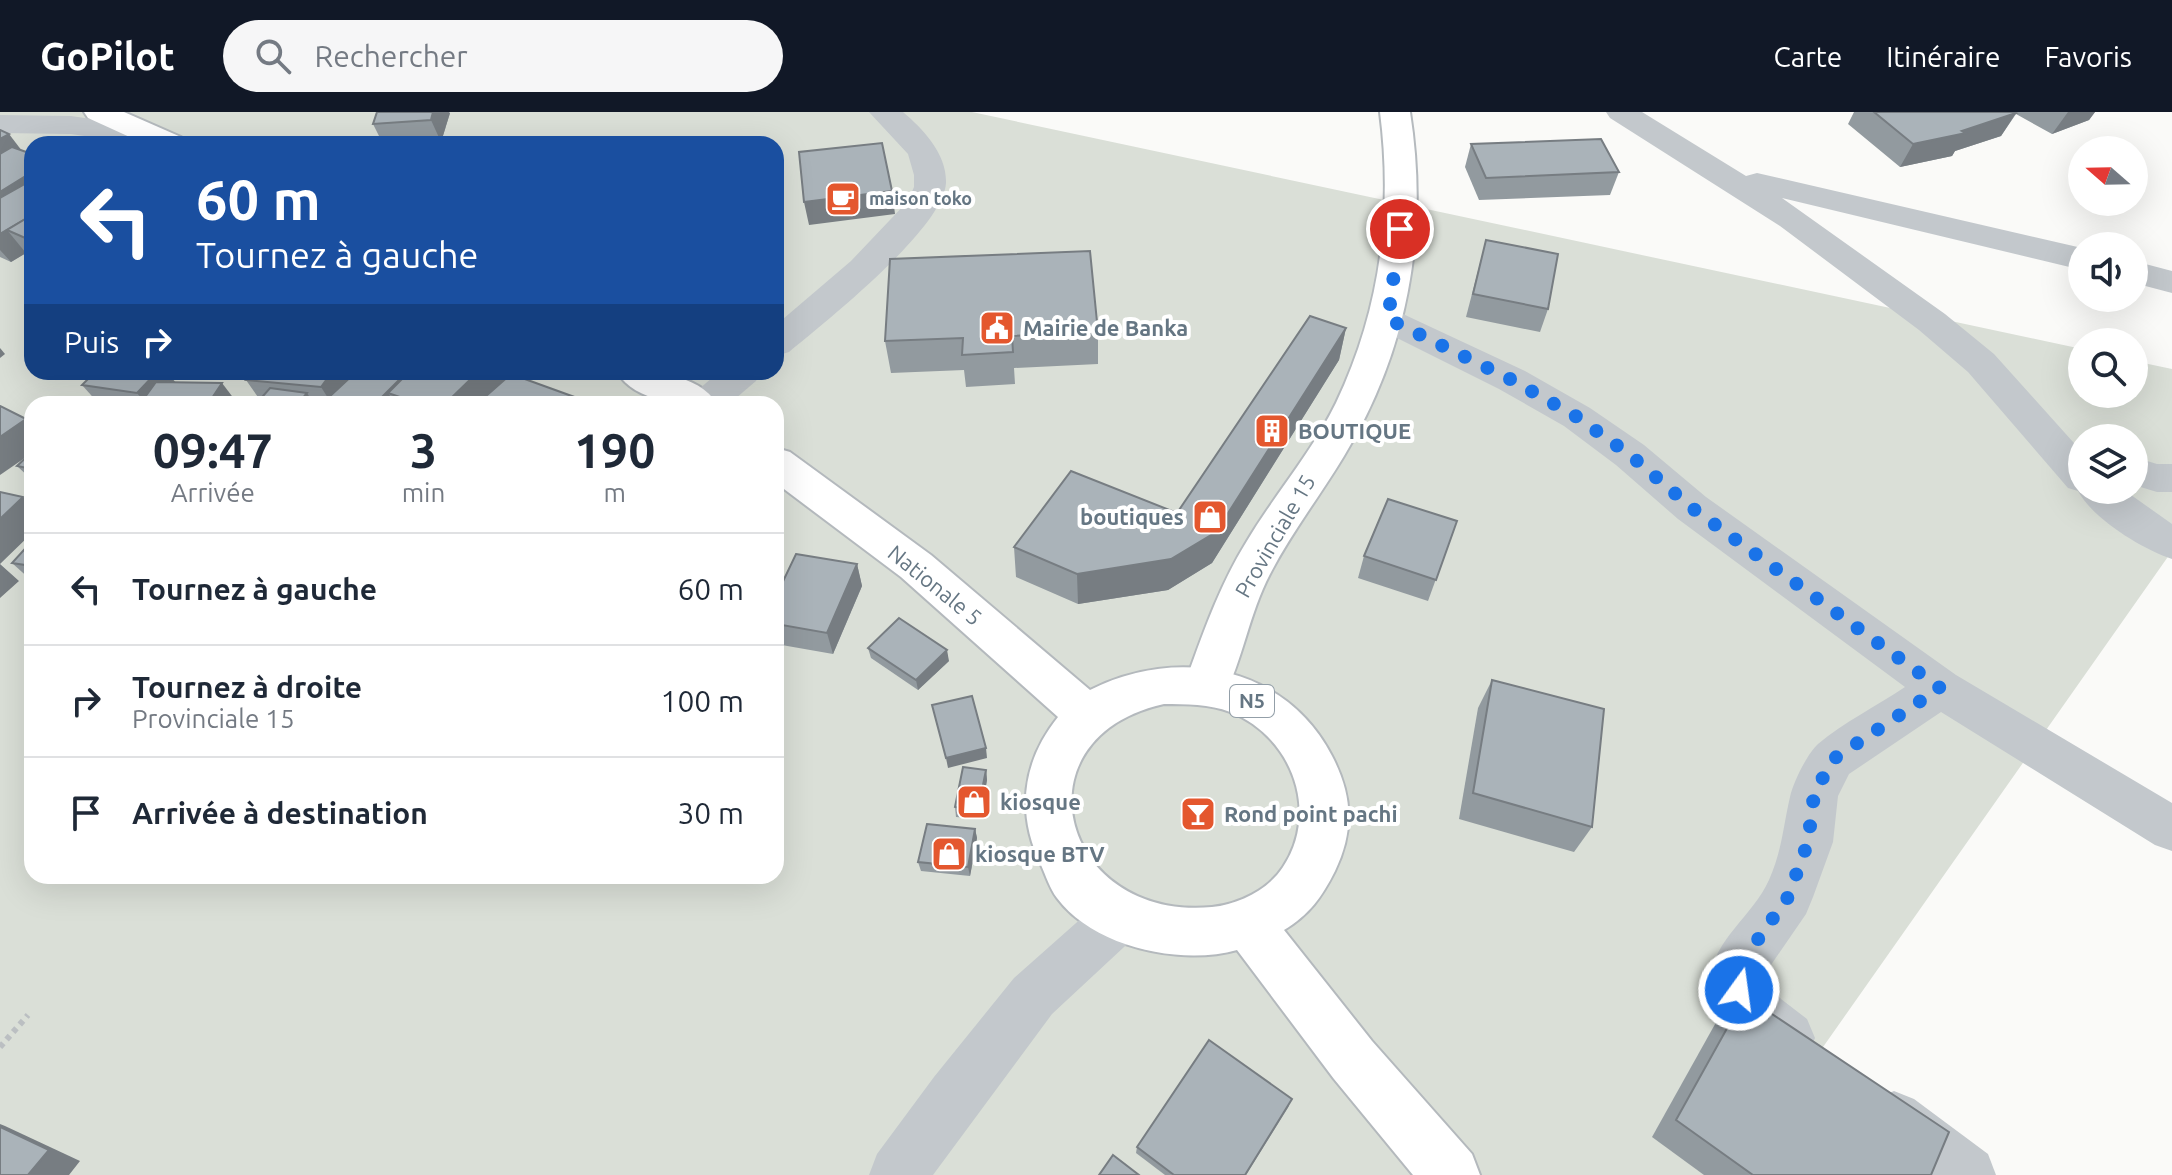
<!DOCTYPE html>
<html lang="fr">
<head>
<meta charset="utf-8">
<style>
  :root { --surface:#fff; --page:#f6f6f7; --text:#1f2937; --muted:#747a83; --line:#e0e1e3; --accent:#111827 }
  body { margin:0; font-family:Ubuntu,sans-serif; background:var(--page); color:var(--text); height:100vh; display:flex; flex-direction:column; font-size:30px; white-space:nowrap }
  * { box-sizing:border-box; margin:0 }
  p { font-size:26px; color:var(--muted) }
  .icon { flex:none; width:44px; height:44px; fill:none; stroke:currentColor; stroke-width:2; stroke-linecap:round; stroke-linejoin:round }
  .map { position:relative; flex:1; overflow:hidden }
  .panel { position:absolute; left:24px; top:284px; width:760px; height:488px; display:flex; flex-direction:column; background:var(--surface); border-radius:24px; box-shadow:0 8px 32px #0002 }
  .panel>* { flex:none }
  .top-card { position:absolute; left:24px; top:24px; width:760px; height:244px; border-radius:24px; box-shadow:0 8px 32px #0002; background:#1a4fa0; color:#fff; overflow:hidden }
  .needle { width:52px; rotate:290deg }
  .controls { position:absolute; left:2068px; top:24px; display:grid; gap:16px }
  .controls a { display:grid; place-items:center; width:80px; height:80px; border-radius:50%; background:var(--surface); box-shadow:0 8px 32px #0002; font-size:40px }
  .pin { position:absolute; display:grid; place-items:center; width:68px; height:68px; color:#fff; margin:-34px; border:4px solid #fff; border-radius:50%; box-shadow:0 2px 8px #0007 }
  .me { position:absolute; width:88px; margin:-44px; rotate:14deg; stroke-linejoin:round; filter:drop-shadow(0 0 6px #0008) }
  .turn { display:flex; align-items:center; gap:28px; height:168px; padding:0 40px; font-size:36px }
  .turn .icon { width:104px; height:104px; stroke-width:2.5 }
  .turn b { display:block; font-size:56px; line-height:68px }
  .then { display:flex; align-items:center; height:76px; padding:0 40px; background:#0003; gap:16px; font-size:30px }
  .eta { display:flex; justify-content:space-evenly; align-items:center; height:136px; text-align:center }
  .eta b { font-size:48px; font-weight:700; line-height:56px }
  ul { padding:0; list-style:none }
  li { display:flex; align-items:center; gap:24px; height:112px; padding:0 40px; border-top:2px solid var(--line) }
  li div { flex:1 }
  li b { display:block; font-size:30px }
  li em { font-style:normal }
  header { display:flex; align-items:center; gap:48px; box-sizing:border-box; height:112px; padding:0 40px; background:var(--accent); color:#fff }
  header strong { font-size:38px }
  nav { display:flex; gap:44px; margin-inline-start:auto; font-size:28px }
  .search { width:560px; height:72px; background:var(--page); display:flex; align-items:center; gap:20px; box-sizing:border-box; padding:0 28px; border-radius:44px; color:var(--muted); font-size:30px }
  .map>svg:first-child { display:block }
  .green { fill:#dadfd7; fill-rule:evenodd }
  .lines { fill:none; stroke-linecap:round; stroke-linejoin:round }
  .major-casing { stroke:#b5babe; stroke-width:4 }
  .highway-casing { stroke:#b4b9bd; stroke-width:4 }
  .path { stroke:#bbbfc2; stroke-width:6; stroke-dasharray:5 5; stroke-linecap:butt }
  .minor { fill:#c3c8cc; fill-rule:evenodd }
  .major { fill:#fff; fill-rule:evenodd }
  .highway { fill:#fff; fill-rule:evenodd }
  .wall { fill:#929a9f }
  .shaded-wall { fill:#777d82 }
  .building { fill:#aab3b9; stroke:#777d82; stroke-width:2 }
  .route { stroke:#1a73e8; stroke-width:14; stroke-dasharray:0 25.2 }
  .labels { text-anchor:middle; stroke-width:8; stroke-linejoin:round; paint-order:stroke }
  .far-poi-label { font-size:18px; font-weight:bold; fill:#657683; stroke:#fff; text-anchor:start }
  .shield { fill:#fff; stroke:#939fa8; stroke-width:2 }
  .shield-label { font-size:20px; font-weight:bold; fill:#657683 }
  .poi-label { font-size:22px; font-weight:bold; fill:#657683; stroke:#fff; text-anchor:start }
  .street-label { font-size:22px; fill:#657683; stroke:#fff }
</style>
</head>
<body>
<header>
<strong>GoPilot</strong>
<div class="search"><svg class="icon" aria-label="search" viewBox="0 0 24 24"><circle cx="10" cy="10" r="6"/><path d="M15 15l6 6"/></svg>Rechercher</div>
<nav><a>Carte</a><a>Itinéraire</a><a>Favoris</a></nav>
</header>
<div class="map">
<svg width="2172" height="1063" viewBox="0 0 2172 1063">
  <rect width="100%" height="100%" fill="#fafaf8"/>
  <!-- green -->
  <path class="green" d="M0 0H972L2082 237V282H2134V249L2172 257V439L1733 1063H0ZM32 32H776V260H32ZM32 292H776V764H32ZM2082 326H2134V378H2082Z"/>
  <g class="lines">
    <defs>
      <path id="major" d="M1380 0H1410C1429 121 1408 239 1344 344 1320 384 1291 421 1270 462 1249 502 1243 547 1223 587L1207 593 1191 587 1184 574C1202 524 1219 474 1247 429 1275 382 1312 340 1336 291 1380 199 1393 100 1380 0Z"/>
      <g id="highway">
        <path d="M84 0H124L181 25 185 32H145L88 6Z"/>
        <path d="M617 260C649 260 698 260 717 292 684 292 636 292 617 260Z"/>
        <path d="M776 336 790 340 931 443 1090 578C1177 534 1285 553 1332 644 1353 684 1354 719 1335 759 1322 785 1309 803 1284 818L1372 929 1472 1042 1480 1063H1413L1334 967 1237 838C1181 854 1093 835 1057 786 1050 777 1046 764 1041 753 1016 701 1022 650 1058 605L901 465 776 371ZM1164 592C1185 592 1210 592 1230 600 1292 624 1320 700 1283 755 1268 778 1239 792 1212 795 1061 809 1012 626 1164 592Z"/>
      </g>
    </defs>
    <!-- major casing -->
    <use href="#major" class="major-casing"/>
    <!-- highway casing -->
    <use href="#highway" class="highway-casing"/>
    <!-- path -->
    <path class="path" d="M0 935 28 903"/>
    <!-- minor -->
    <g class="minor">
      <path d="M869 0H903C923 17 947 42 946 71 943 117 825 210 789 240L776 244V213L851 149 908 89 914 75V63L908 42Z"/>
      <path d="M1606 0H1642L1746 64 1757 61 2082 136V158L1782 86 1945 202 1994 242 2082 340V378H2124L2172 412V447C2142 437 2093 407 2078 379L2068 376 1968 260 1919 218 1780 114 1610 6Z"/>
      <path d="M0 3 71 4 153 16 164 18 168 25 162 32H138L71 22 0 21Z"/>
      <path d="M2134 149 2172 159V181L2134 171Z"/>
      <path d="M1388 195 1525 259 1590 296 1644 333 1706 385 1956 563 2172 691V739L2155 733 1941 600 1849 662 1838 684 1833 730 1813 785 1806 802 1764 863 1781 887 1807 907 1815 926 1807 945 1788 953C1762 942 1744 927 1727 905 1681 847 1748 815 1769 768 1782 739 1783 715 1790 685 1793 671 1807 642 1818 632 1844 610 1877 594 1905 575L1678 407 1616 353 1564 314 1499 277 1375 215 1370 207 1375 199Z"/>
      <path d="M719 260H761L756 269 729 292H686L692 283Z"/>
      <path d="M2134 345 2157 352H2172V380H2157L2134 373Z"/>
      <path d="M1120 781 1138 788 1146 805 1138 822 1052 902 933 1063H869L877 1042 934 965 1014 866 1102 788Z"/>
      <path d="M1894 979 1914 987 1988 1042 1996 1063H1920L1874 1027 1866 1007 1874 987Z"/>
    </g>
    <!-- major -->
    <use href="#major" class="major"/>
    <!-- highway -->
    <use href="#highway" class="highway"/>
  </g>
  <!-- wall -->
  <g class="wall">
    <path d="M1854 0H2095L2089 8 2052 22 2016 2 2001 24 1955 39 1952 44 1900 55 1848 12Z"/>
    <path d="M450 1 441 30 422 32H383L373 12Z"/>
    <path d="M0 18 21 38 32 42V148L26 141 11 150 0 145Z"/>
    <path d="M1471 32 1619 60 1610 83 1479 88 1465 55Z"/>
    <path d="M1486 128 1548 197 1540 220 1466 205Z"/>
    <path d="M1346 216 1339 248 1212 451 1168 478 1078 492 1016 465 1014 435 1177 401Z"/>
    <path d="M1098 220V252L1014 256 1015 272 966 275 964 258 891 261 885 229Z"/>
    <path d="M253 260H513L511 262 580 287 582 292H256L260 288 246 268Z"/>
    <path d="M175 270 238 292H99L82 273Z"/>
    <path d="M6 297 26 307 32 313V368L17 354 30 342Z"/>
    <path d="M1457 409 1428 489 1358 466 1364 444Z"/>
    <path d="M32 429V469L12 451Z"/>
    <path d="M857 452 862 474 833 542 776 532V484Z"/>
    <path d="M868 536 949 549 918 578 871 546Z"/>
    <path d="M1492 568 1592 715 1574 740 1459 707 1478 596Z"/>
    <path d="M986 658 987 668 980 707 956 705 955 695Z"/>
    <path d="M975 717 977 726 970 764 921 759 918 750Z"/>
    <path d="M1745 884 1931 1063H1704L1652 1025 1719 905Z"/>
    <path d="M1289 994 1246 1063H1165L1136 1041 1137 1035Z"/>
  </g>
  <!-- shaded-wall -->
  <g class="shaded-wall">
    <path d="M433 0H449L450 1 441 30 431 8Z"/>
    <path d="M2068 0H2095L2089 8 2052 22Z"/>
    <path d="M2016 1 2001 24 1955 39 1952 44 1900 55 1913 32 1962 19Z"/>
    <path d="M9 22 32 52 0 72V27Z"/>
    <path d="M32 60V94L0 114V80Z"/>
    <path d="M892 79 895 102 809 113 804 90Z"/>
    <path d="M7 118 26 141 11 150 0 138V122Z"/>
    <path d="M1346 216 1339 248 1212 451 1168 478 1078 492 1077 462 1171 447Z"/>
    <path d="M0 236 5 242 0 246Z"/>
    <path d="M157 260H167L181 277 146 292 137 281Z"/>
    <path d="M332 260H363L328 286 321 275Z"/>
    <path d="M407 260H408L388 281 395 291 394 292H375Z"/>
    <path d="M478 260H513L481 292H445Z"/>
    <path d="M222 271 238 292H208Z"/>
    <path d="M307 281 314 292H298Z"/>
    <path d="M26 307 32 313V341L0 363V325Z"/>
    <path d="M23 385 32 394V421L0 452 19 469 0 486V407Z"/>
    <path d="M857 452 862 474 833 542 827 521Z"/>
    <path d="M947 538 949 549 918 578 916 568Z"/>
    <path d="M986 636 987 646 948 656 946 646Z"/>
    <path d="M986 658 987 668 980 707 978 698Z"/>
    <path d="M975 717 977 726 970 764 968 755Z"/>
    <path d="M0 1012 5 1014 80 1049 69 1063H28L0 1015Z"/>
  </g>
  <!-- building -->
  <g class="building">
    <path d="M377 0H433L431 8 373 12Z"/>
    <path d="M1874 0H2014L2016 1 1962 19 1966 21 1913 32Z"/>
    <path d="M0 18 9 22 0 27Z"/>
    <path d="M1601 27 1619 60 1486 66 1471 32Z"/>
    <path d="M882 31 892 79 804 90 799 40Z"/>
    <path d="M12 35 32 42V60L0 80V42Z"/>
    <path d="M32 68V103L0 122V86Z"/>
    <path d="M32 103V129L7 118Z"/>
    <path d="M1486 128 1558 142 1548 197 1473 182Z"/>
    <path d="M1090 139 1098 220 1012 224 1013 240 962 243 963 226 885 229 890 147Z"/>
    <path d="M1310 204 1346 216 1216 420 1171 447 1077 462 1014 435 1071 359 1177 401Z"/>
    <path d="M95 260H157L137 281 82 273Z"/>
    <path d="M253 260H332L321 275 246 268Z"/>
    <path d="M356 260H407L375 292H348L328 286Z"/>
    <path d="M409 260H478L445 292H420L388 281Z"/>
    <path d="M511 262 580 287 575 292H477Z"/>
    <path d="M156 270 222 271 208 292H140Z"/>
    <path d="M270 276 307 281 298 292H256Z"/>
    <path d="M0 294 26 307 0 325Z"/>
    <path d="M32 340V357L17 354Z"/>
    <path d="M0 380 23 385 0 407Z"/>
    <path d="M1388 387 1457 409 1436 468 1364 444Z"/>
    <path d="M32 429V454L12 451Z"/>
    <path d="M796 442 857 452 827 521 776 512V484Z"/>
    <path d="M899 506 947 538 916 568 868 536Z"/>
    <path d="M1492 568 1604 597 1592 715 1473 681Z"/>
    <path d="M972 584 986 636 946 646 932 593Z"/>
    <path d="M963 655 986 658 978 698 955 695Z"/>
    <path d="M927 712 975 717 968 755 918 750Z"/>
    <path d="M1745 884 1949 1020 1931 1063H1753L1676 1008Z"/>
    <path d="M1209 928 1292 987 1245 1063H1174L1137 1035Z"/>
    <path d="M0 1015 49 1038 28 1063H0Z"/>
    <path d="M1113 1043 1139 1063H1099Z"/>
  </g>
  <g class="lines">
    <!-- route -->
    <path class="route" d="M1400 117 1388 207 1512 268 1577 305 1630 343 1692 396 1940 576 1832 648 1814 683 1808 730 1788 785 1737 857 1739 878"/>
  </g>
  <!-- icons -->
  <defs>
    <symbol id="cafe-square" viewBox="-11 -11 22 22"><rect x="-9" y="-9" width="18" height="18" rx="4" fill="#e4572e" stroke="#fff"/><path d="M-5.5-4.5H6V0H3Q3 3.5 0 3.5H-2.5Q-5.5 3.5-5.5 0ZM3-3.2v2h1.7v-2ZM-6 4.5H4V6H-6Z" fill="#fff"/></symbol>
    <symbol id="civic-square" viewBox="-11 -11 22 22"><rect x="-9" y="-9" width="18" height="18" rx="4" fill="#e4572e" stroke="#fff"/><path d="M-.6-6.5H3V-4.5H.6V-3L4-1V1h2V6H-6V1h2V-1L-.6-3ZM-1.2 2.5V6h2.4V2.5Z" fill="#fff"/></symbol>
    <symbol id="building-square" viewBox="-11 -11 22 22"><rect x="-9" y="-9" width="18" height="18" rx="4" fill="#e4572e" stroke="#fff"/><path d="M-4-6H4V6H1V3H-1V6H-4ZM-2.5-4.3h1.7v1.8h-1.7ZM.8-4.3h1.7v1.8H.8ZM-2.5-1h1.7V.8h-1.7ZM.8-1h1.7V.8H.8Z" fill="#fff"/></symbol>
    <symbol id="shop-square" viewBox="-11 -11 22 22"><rect x="-9" y="-9" width="18" height="18" rx="4" fill="#e4572e" stroke="#fff"/><path d="M-5-2.5h2.3a2.7 3.5 0 0 1 5.4 0H5L5.5 6h-11ZM-1.5-2.5h3a1.5 2.3 0 0 0-3 0Z" fill="#fff"/></symbol>
    <symbol id="bar-square" viewBox="-11 -11 22 22"><rect x="-9" y="-9" width="18" height="18" rx="4" fill="#e4572e" stroke="#fff"/><path d="M-6-5H6L.8 .8V4.5H3.5V6h-7V4.5H-.8V.8Z" fill="#fff"/></symbol>
  </defs>
  <g fill-rule="evenodd">
    <use href="#cafe-square" x="823" y="67" width="40" height="40"/>
    <use href="#civic-square" x="977" y="196" width="40" height="40"/>
    <use href="#building-square" x="1252" y="299" width="40" height="40"/>
    <use href="#shop-square" x="1190" y="385" width="40" height="40"/>
    <use href="#shop-square" x="954" y="670" width="40" height="40"/>
    <use href="#bar-square" x="1178" y="682" width="40" height="40"/>
    <use href="#shop-square" x="929" y="722" width="40" height="40"/>
  </g>
  <g class="labels">
    <!-- far-poi labels -->
    <g class="far-poi-label">
      <text x="869" y="93">maison toko</text>
    </g>
    <!-- shield labels -->
    <rect class="shield" x="1230" y="573" width="44" height="32" rx="6"/>
    <g class="shield-label">
      <text x="1252" y="596">N5</text>
    </g>
    <!-- poi labels -->
    <g class="poi-label">
      <text x="1023" y="224">Mairie de Banka</text>
      <text x="1298" y="327">BOUTIQUE</text>
      <text x="1184" y="413" text-anchor="end">boutiques</text>
      <text x="1000" y="698">kiosque</text>
      <text x="1224" y="710">Rond point pachi</text>
      <text x="975" y="750">kiosque BTV</text>
    </g>
    <!-- street labels -->
    <g class="street-label">
      <text transform="translate(1275 424) rotate(-60)" y="8">Provinciale 15</text>
      <text transform="translate(935 473) rotate(39)" y="8">Nationale 5</text>
    </g>
  </g>
</svg>
<div class="controls">
<a><svg class="needle" viewBox="-14 -14 28 28"><path d="M0-13l5 13h-10z" fill="#e53935"/><path d="M0 13l5-13h-10z" fill="#747a83"/></svg></a>
<a><svg class="icon" aria-label="sound" viewBox="0 0 24 24"><path d="M4 9h4l5-4v14l-5-4H4zM17 9q2 3 0 6"/></svg></a>
<a><svg class="icon" aria-label="search" viewBox="0 0 24 24"><circle cx="10" cy="10" r="6"/><path d="M15 15l6 6"/></svg></a>
<a><svg class="icon" aria-label="layers" viewBox="0 0 24 24"><path d="M12 4l9 5-9 5-9-5zM3 14l9 5 9-5"/></svg></a>
</div>
<div class="pin" style="left:1400px;top:117px;background:#d93025"><svg class="icon" aria-label="arrive" viewBox="0 0 24 24"><path d="M6 21V4h12l-3 4 3 4H6"/></svg></div>
<svg class="me" style="left:1739px;top:878px" viewBox="-20 -20 40 40"><circle r="17" fill="#1a73e8" stroke="#fff" stroke-width="3"/><path d="M0-11L8 9 0 5-8 9z" fill="#fff"/></svg>
<div class="top-card">
<div class="turn"><svg class="icon" aria-label="left" viewBox="0 0 24 24"><path d="M17 20v-9H6M10 6l-5 5 5 5"/></svg><div><b>60 m</b>Tournez à gauche</div></div>
<div class="then">Puis<svg class="icon" aria-label="right" viewBox="0 0 24 24"><path d="M7 20v-9h11M14 6l5 5-5 5"/></svg></div>
</div>
<section class="panel">
<div class="eta">
<div><b>09:47</b><p>Arrivée</p></div>
<div><b>3</b><p>min</p></div>
<div><b>190</b><p>m</p></div>
</div>
<ul>
<li><svg class="icon" aria-label="left" viewBox="0 0 24 24"><path d="M17 20v-9H6M10 6l-5 5 5 5"/></svg><div><b>Tournez à gauche</b></div><em>60 m</em></li>
<li><svg class="icon" aria-label="right" viewBox="0 0 24 24"><path d="M7 20v-9h11M14 6l5 5-5 5"/></svg><div><b>Tournez à droite</b><p>Provinciale 15</p></div><em>100 m</em></li>
<li><svg class="icon" aria-label="arrive" viewBox="0 0 24 24"><path d="M6 21V4h12l-3 4 3 4H6"/></svg><div><b>Arrivée à destination</b></div><em>30 m</em></li>
</ul>
</section>
</div>
</body>
</html>
